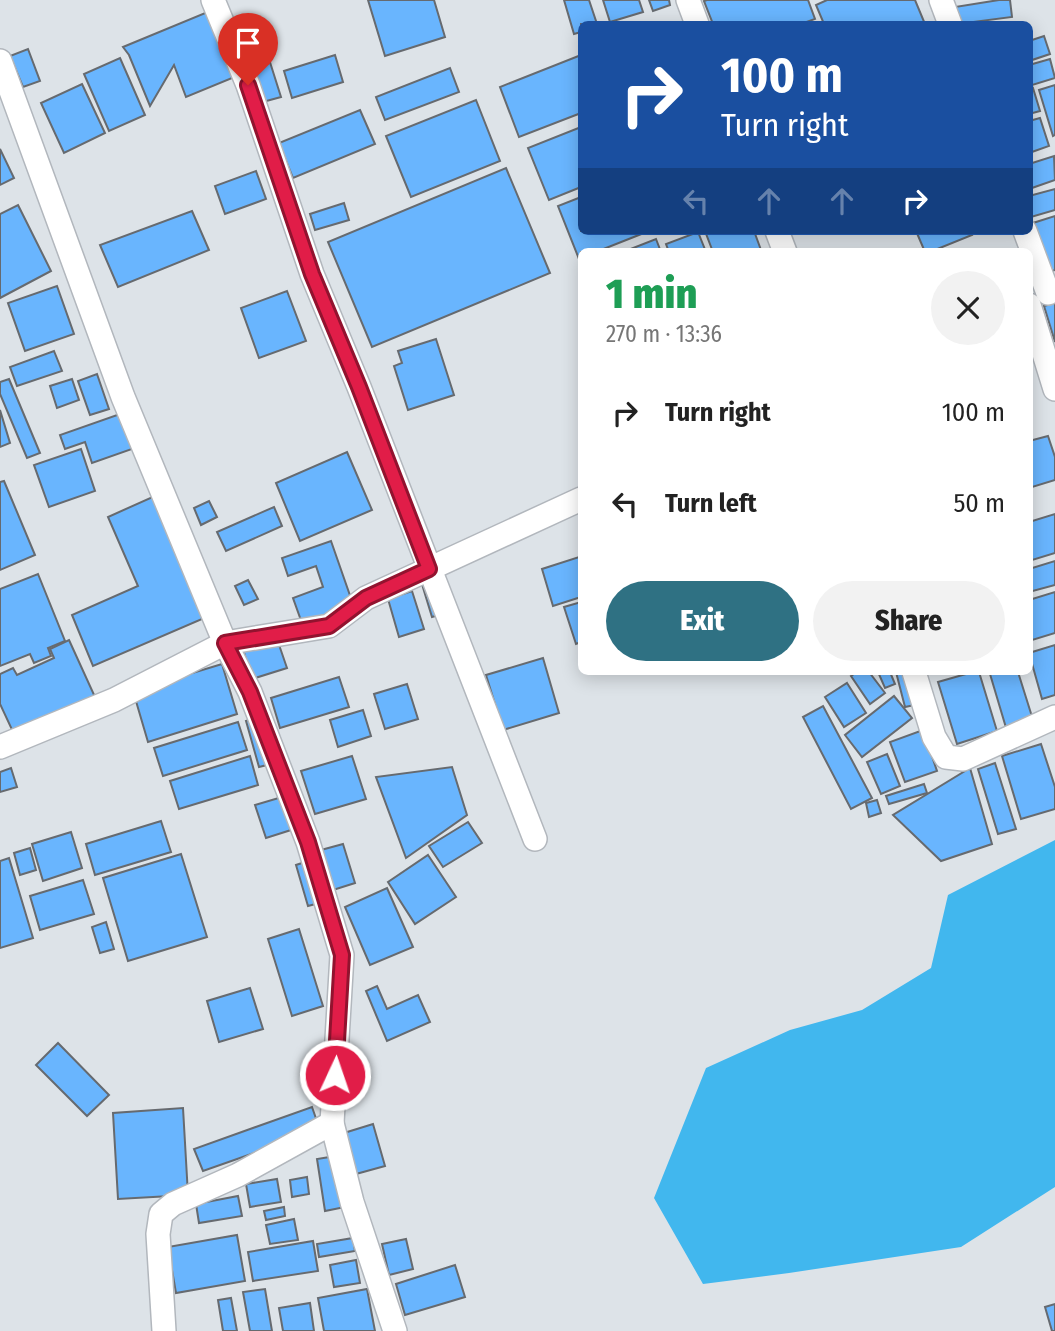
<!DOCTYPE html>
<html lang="en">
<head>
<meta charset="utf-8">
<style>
  :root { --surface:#fff; --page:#f2f2f2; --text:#222; --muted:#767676; --accent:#2f7183 }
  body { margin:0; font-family:"Fira Sans Condensed",sans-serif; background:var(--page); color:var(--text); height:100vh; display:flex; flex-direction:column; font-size:26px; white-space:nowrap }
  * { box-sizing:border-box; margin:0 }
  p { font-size:23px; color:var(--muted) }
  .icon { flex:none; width:38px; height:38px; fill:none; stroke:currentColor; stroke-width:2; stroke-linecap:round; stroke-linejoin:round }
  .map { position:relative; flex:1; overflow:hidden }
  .sheet { position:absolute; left:578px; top:248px; width:455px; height:427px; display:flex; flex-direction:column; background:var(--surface); border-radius:10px; box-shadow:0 4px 18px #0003 }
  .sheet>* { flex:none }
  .hud { position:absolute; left:578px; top:21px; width:455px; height:214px; border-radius:10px; box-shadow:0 4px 18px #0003; background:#1a4fa0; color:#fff; overflow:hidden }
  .pin { position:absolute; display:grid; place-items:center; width:60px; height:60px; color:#fff; margin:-72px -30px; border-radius:50% 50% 50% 0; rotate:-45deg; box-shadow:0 0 7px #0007 }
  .pin .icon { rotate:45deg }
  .me { position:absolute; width:77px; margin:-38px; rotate:3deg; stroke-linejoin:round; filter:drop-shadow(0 0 5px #0008) }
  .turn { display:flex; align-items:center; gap:24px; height:147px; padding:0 28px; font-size:32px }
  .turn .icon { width:91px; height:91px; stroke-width:2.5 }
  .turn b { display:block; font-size:49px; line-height:60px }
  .lanes { display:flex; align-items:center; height:66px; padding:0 28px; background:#0003; justify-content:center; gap:35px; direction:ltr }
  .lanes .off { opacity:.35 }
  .round { display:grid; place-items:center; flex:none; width:74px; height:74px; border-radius:37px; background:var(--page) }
  .overview { display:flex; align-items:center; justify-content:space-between; height:119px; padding:0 28px }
  h1 { font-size:42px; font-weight:800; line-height:52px; color:#1e9e55 }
  .cta { display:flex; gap:14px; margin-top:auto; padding:14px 28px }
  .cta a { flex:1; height:80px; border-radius:42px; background:var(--accent); color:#fff; font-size:28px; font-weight:800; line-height:80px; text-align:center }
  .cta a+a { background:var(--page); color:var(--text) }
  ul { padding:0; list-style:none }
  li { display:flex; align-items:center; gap:21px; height:91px; padding:0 28px }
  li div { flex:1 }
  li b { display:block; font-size:26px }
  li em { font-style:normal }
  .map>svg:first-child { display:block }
  .water { fill:#41b7ee }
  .building { fill:#69b5fe; stroke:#666a6f; stroke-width:2 }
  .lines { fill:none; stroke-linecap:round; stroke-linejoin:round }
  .minor-casing { stroke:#b2b7bd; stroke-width:26 }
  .minor { stroke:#fff; stroke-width:23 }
  .route-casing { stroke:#92132f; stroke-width:18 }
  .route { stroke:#e11d48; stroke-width:12 }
</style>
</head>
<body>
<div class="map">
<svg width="1055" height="1331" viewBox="0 0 1055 1331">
  <rect width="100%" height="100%" fill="#dde3e8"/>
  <!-- water -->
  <path class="water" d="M1055 840V1187L961 1247 789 1273 703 1284 654 1198 706 1068 790 1030 862 1010 931 968 948 895Z"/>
  <!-- building -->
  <g class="building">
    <path d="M368 0H434L445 37 385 56Z"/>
    <path d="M564 0H589L597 24H581V32L574 34Z"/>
    <path d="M603 0H639L643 12 610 22Z"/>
    <path d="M649 0H669L670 5 653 11Z"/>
    <path d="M707 0H808L815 19 801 24H713L704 1Z"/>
    <path d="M827 0H915L925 24H824L816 5Z"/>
    <path d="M999 0H1010L1012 17 958 24 955 7Z"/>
    <path d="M210 11 237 76 186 97 174 65 150 106 129 55 123 47Z"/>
    <path d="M1044 36 1050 54 1029 61V41Z"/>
    <path d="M28 49 40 81 23 87 10 56Z"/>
    <path d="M335 55 343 82 292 98 284 71Z"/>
    <path d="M581 55V113L519 137 500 87Z"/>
    <path d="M120 58 145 115 109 131 84 74Z"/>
    <path d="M269 59 281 97 259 103 248 65Z"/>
    <path d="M1050 59 1055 78 1029 86V65Z"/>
    <path d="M450 68 459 92 385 120 376 97Z"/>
    <path d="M82 84 105 133 64 153 41 103Z"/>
    <path d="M1055 85V135L1053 136 1039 90Z"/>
    <path d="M1033 88 1040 111 1029 114V90Z"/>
    <path d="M476 100 500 161 411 197 386 136Z"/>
    <path d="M360 110 375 144 293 178 279 143Z"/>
    <path d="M1040 118 1049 146 1029 153V121Z"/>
    <path d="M581 127V187L549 200 528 148Z"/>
    <path d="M0 149 14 178 0 185Z"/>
    <path d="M1054 156 1055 180 1029 189V164Z"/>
    <path d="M506 168 550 273 372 347 328 242Z"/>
    <path d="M256 171 266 199 225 214 215 186Z"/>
    <path d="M1055 189V210L1031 217 1029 196Z"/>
    <path d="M581 197V231H649L596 252H581V258L579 259 558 206Z"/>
    <path d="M344 203 349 220 315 230 310 214Z"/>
    <path d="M18 205 51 271 0 298V214Z"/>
    <path d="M192 211 209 250 118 287 100 245Z"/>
    <path d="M1055 216V270L1050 272 1033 223Z"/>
    <path d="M705 231H754L761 250 713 252Z"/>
    <path d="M916 231H970L972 235 930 252H925Z"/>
    <path d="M698 232 706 252H669L666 244Z"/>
    <path d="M656 239 661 252H623Z"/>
    <path d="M57 286 74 334 25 351 8 303Z"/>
    <path d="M287 291 306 341 259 358 241 308Z"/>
    <path d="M1055 303V342L1044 306Z"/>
    <path d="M436 339 454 395 408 410 394 366 402 363 398 351Z"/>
    <path d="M54 351 62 371 17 386 10 367Z"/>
    <path d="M97 374 109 409 90 415 78 381Z"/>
    <path d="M9 379 40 453 27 458 0 394V382Z"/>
    <path d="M72 379 79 400 57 408 50 386Z"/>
    <path d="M0 410 10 443 0 447Z"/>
    <path d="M120 414 132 449 92 463 85 442 65 449 60 435Z"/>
    <path d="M1048 436 1055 457V480L1029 488V441Z"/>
    <path d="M81 449 95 491 49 507 34 465Z"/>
    <path d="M347 452 372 510 300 541 276 483Z"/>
    <path d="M4 481 35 555 0 570V482Z"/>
    <path d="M157 495 209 616 93 666 72 615 138 586 108 517Z"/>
    <path d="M209 501 217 517 201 525 194 508Z"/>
    <path d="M274 507 282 526 226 551 217 532Z"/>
    <path d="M1055 514V553L1029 561V522Z"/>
    <path d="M331 541 354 607 303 626 293 598 323 587 316 566 288 576 282 558Z"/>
    <path d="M579 557 581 597 553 606 542 569Z"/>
    <path d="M1055 561V585L1029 592V569Z"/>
    <path d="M38 574 65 641 48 648 51 656 34 663 30 654 0 666V589Z"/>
    <path d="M428 579 439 615 432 617 421 581Z"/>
    <path d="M248 580 258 599 244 605 235 586Z"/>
    <path d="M412 591 424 629 399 637 388 599Z"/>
    <path d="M1055 592V633L1029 641V600Z"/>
    <path d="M581 602V642L576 644 564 607Z"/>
    <path d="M276 636 287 668 252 679 242 646Z"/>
    <path d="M69 640 95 697 14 734 0 704V674L13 668 17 675 54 658 50 649Z"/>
    <path d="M1055 645V695L1042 699 1029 653Z"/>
    <path d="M543 658 559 713 503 730 486 675Z"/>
    <path d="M222 664 237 714 148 742 133 691Z"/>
    <path d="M857 672H869L885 693 870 704 851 676Z"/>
    <path d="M878 672H890L895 684 885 688Z"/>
    <path d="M896 672H911L919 704 905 707Z"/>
    <path d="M973 672H979L997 731 957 744 938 682Z"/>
    <path d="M997 672H1018L1034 723 1007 731 990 674Z"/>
    <path d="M339 677 349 707 280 728 271 698Z"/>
    <path d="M847 683 866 713 844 727 825 697Z"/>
    <path d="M407 684 418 719 385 729 374 694Z"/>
    <path d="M894 696 912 718 862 757 845 735Z"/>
    <path d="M823 706 872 798 851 809 803 717Z"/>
    <path d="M363 710 371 736 338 747 330 720Z"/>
    <path d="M256 718 271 764 259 767 246 721Z"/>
    <path d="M238 722 247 750 163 776 154 748Z"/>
    <path d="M923 730 937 771 905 782 890 742Z"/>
    <path d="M1041 744 1055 787V809L1021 819 1002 756Z"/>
    <path d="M887 754 900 786 881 794 867 762Z"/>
    <path d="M250 756 258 785 179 809 170 781Z"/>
    <path d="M352 756 366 799 315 814 301 771Z"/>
    <path d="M995 763 1016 829 998 834 978 769Z"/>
    <path d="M452 767 467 815 406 858 376 777Z"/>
    <path d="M11 768 17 787 0 792V772Z"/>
    <path d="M970 768 992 844 941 861 893 815Z"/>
    <path d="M924 784 927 793 889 804 886 796Z"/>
    <path d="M282 797 291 830 266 838 255 805Z"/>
    <path d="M877 800 881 813 869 817 866 803Z"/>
    <path d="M161 821 171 852 95 875 86 844Z"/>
    <path d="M468 822 482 843 443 867 429 846Z"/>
    <path d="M71 832 82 868 43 881 32 844Z"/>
    <path d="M343 844 355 883 333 890 321 850Z"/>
    <path d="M30 848 36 870 20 875 14 853Z"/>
    <path d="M181 854 207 937 128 961 103 878Z"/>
    <path d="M428 855 456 897 415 924 388 882Z"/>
    <path d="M9 858 33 938 0 948V861Z"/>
    <path d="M311 860 323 902 308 906 296 865Z"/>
    <path d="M83 880 94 914 40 930 30 896Z"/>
    <path d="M387 888 413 947 370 965 345 907Z"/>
    <path d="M106 922 114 949 100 953 92 927Z"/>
    <path d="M299 929 323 1006 292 1016 268 939Z"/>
    <path d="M377 986 387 1009 418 995 430 1022 387 1041 366 991Z"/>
    <path d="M250 988 263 1029 219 1042 207 1001Z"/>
    <path d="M58 1043 109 1095 87 1116 36 1065Z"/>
    <path d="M312 1107 320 1130 203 1171 194 1149Z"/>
    <path d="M183 1108 188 1195 118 1199 113 1113Z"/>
    <path d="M373 1124 385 1166 356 1174 344 1133Z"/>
    <path d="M336 1156 345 1207 325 1211 317 1159Z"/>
    <path d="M307 1177 309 1194 292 1197 290 1180Z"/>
    <path d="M277 1179 281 1202 250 1207 246 1184Z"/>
    <path d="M238 1196 242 1216 199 1223 196 1204Z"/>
    <path d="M284 1207 285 1216 266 1220 264 1211Z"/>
    <path d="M294 1219 298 1240 270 1244 266 1225Z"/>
    <path d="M237 1235 245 1281 176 1293 168 1247Z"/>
    <path d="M353 1238 355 1251 319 1257 317 1244Z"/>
    <path d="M406 1239 413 1269 389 1275 382 1244Z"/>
    <path d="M313 1241 318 1271 253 1281 248 1252Z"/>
    <path d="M356 1260 360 1283 334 1287 330 1265Z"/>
    <path d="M455 1265 465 1297 405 1315 396 1284Z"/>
    <path d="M265 1289 272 1331H250L243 1292Z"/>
    <path d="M367 1289 375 1331H324L318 1298Z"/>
    <path d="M231 1298 237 1331H223L218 1300Z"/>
    <path d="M310 1303 314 1331H283L279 1308Z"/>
    <path d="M1055 1304V1331H1052L1045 1307Z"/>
  </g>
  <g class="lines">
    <defs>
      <g id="minor">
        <path d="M213 0 248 85 312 274 359 387 535 839"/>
        <path d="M688 0 697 24"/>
        <path d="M941 0 950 24"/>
        <path d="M0 61 123 397 225 643 250 692 308 842 342 955 332 1123"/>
        <path d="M777 231 785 252"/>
        <path d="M1025 231 1048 293"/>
        <path d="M1029 305 1055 389"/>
        <path d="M914 672 934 737 946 757 963 759 1055 717"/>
        <path d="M0 747 114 700 225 643 329 626 366 598 581 499"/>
        <path d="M164 1331 158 1234 161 1214 173 1204 238 1175 332 1123 352 1202 395 1331"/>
      </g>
    </defs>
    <!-- minor casing -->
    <use href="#minor" class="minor-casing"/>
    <!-- minor -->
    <use href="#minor" class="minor"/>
  </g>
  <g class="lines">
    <defs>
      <path id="route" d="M248 85 312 274 359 387 429 569 366 598 329 626 225 643 250 692 308 842 342 955 335 1075"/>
    </defs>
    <!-- route casing -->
    <use href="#route" class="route-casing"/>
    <!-- route -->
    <use href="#route" class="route"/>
  </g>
</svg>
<div class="pin" style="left:248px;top:85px;background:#d93025"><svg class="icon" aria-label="arrive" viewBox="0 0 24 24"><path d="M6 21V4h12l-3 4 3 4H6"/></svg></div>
<svg class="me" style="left:335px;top:1075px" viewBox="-20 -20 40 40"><circle r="17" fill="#e11d48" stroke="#fff" stroke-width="3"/><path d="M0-11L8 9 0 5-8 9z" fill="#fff"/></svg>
<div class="hud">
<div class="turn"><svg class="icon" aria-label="right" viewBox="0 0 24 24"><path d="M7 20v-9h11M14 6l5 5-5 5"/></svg><div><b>100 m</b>Turn right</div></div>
<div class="lanes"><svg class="icon off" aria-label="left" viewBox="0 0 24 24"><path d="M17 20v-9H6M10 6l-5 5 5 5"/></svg><svg class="icon off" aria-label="ahead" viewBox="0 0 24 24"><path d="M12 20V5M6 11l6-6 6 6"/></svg><svg class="icon off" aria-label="ahead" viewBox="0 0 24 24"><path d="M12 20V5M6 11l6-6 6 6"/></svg><svg class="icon" aria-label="right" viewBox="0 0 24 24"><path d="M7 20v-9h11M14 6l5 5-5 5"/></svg></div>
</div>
<section class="sheet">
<div class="overview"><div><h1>1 min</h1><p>270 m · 13:36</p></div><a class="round"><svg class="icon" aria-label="close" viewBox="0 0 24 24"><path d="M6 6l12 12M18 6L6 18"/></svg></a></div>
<ul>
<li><svg class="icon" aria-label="right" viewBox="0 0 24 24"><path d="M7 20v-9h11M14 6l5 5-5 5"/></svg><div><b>Turn right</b></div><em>100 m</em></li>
<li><svg class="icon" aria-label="left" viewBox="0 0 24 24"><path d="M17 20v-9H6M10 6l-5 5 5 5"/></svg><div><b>Turn left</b></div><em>50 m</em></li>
</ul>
<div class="cta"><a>Exit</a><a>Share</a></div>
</section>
</div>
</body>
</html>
